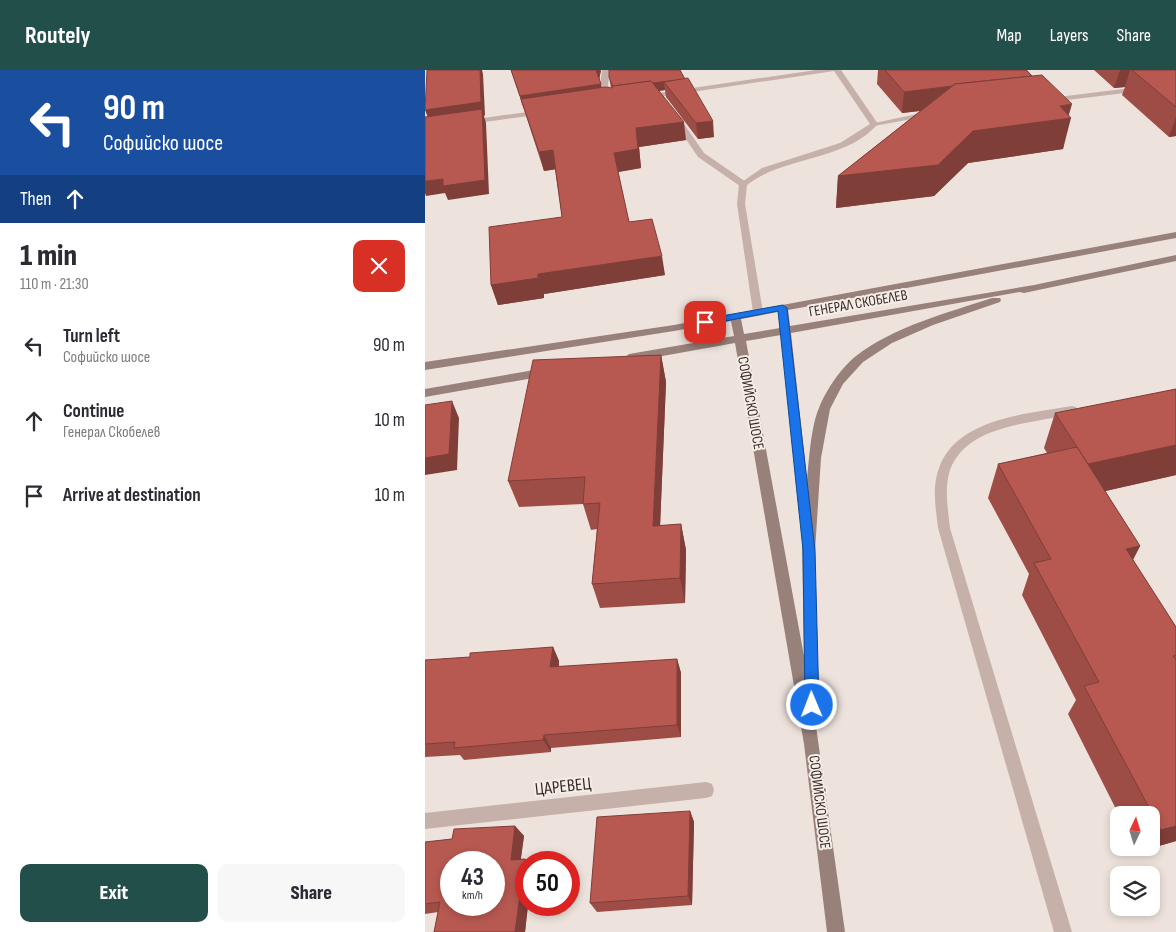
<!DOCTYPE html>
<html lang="en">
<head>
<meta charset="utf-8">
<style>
  :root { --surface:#fff; --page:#f7f7f7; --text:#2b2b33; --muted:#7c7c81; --accent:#234f4b }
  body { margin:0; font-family:"Sofia Sans Condensed",sans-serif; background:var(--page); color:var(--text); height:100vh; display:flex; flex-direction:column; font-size:19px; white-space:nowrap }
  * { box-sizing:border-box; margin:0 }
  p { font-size:16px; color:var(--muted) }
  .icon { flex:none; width:28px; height:28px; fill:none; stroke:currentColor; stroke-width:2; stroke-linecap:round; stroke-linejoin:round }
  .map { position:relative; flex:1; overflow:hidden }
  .panel { display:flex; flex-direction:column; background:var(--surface); width:425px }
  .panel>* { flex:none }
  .hud { background:#1a4fa0; color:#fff; overflow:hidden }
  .needle { width:32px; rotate:4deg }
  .tools { position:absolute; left:685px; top:736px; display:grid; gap:10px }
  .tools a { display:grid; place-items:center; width:50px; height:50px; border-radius:10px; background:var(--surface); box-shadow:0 2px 8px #0003; font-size:25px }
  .speed { position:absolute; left:15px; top:781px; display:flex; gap:10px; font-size:25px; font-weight:700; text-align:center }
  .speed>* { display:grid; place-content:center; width:65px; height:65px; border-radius:50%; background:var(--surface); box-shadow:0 2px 8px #0003; line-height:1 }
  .speed small { font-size:12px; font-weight:400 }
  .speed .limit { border:8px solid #d22; background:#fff; color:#111 }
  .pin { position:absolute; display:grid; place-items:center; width:42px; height:42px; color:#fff; margin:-21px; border-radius:10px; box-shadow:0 2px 8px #0006 }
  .me { position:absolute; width:55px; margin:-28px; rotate:359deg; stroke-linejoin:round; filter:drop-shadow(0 0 4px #0008) }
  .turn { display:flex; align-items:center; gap:18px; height:105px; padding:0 20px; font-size:22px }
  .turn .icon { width:65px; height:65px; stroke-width:2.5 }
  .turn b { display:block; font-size:35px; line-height:42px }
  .then { display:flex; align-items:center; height:48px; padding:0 20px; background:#0003; gap:10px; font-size:19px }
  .round { display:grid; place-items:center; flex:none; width:52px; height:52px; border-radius:10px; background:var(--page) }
  .headline { display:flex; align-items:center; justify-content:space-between; height:85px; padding:0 20px }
  h1 { font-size:30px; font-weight:800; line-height:38px }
  .button { display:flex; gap:10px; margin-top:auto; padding:10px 20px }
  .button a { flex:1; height:58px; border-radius:10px; background:var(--accent); color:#fff; font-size:20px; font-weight:800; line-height:58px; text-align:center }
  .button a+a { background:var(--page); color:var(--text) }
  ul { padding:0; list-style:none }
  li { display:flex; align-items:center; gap:15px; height:75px; padding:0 20px }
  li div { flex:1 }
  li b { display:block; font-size:19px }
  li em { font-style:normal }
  header { display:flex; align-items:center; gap:30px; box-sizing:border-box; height:70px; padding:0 25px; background:var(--accent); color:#fff }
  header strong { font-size:24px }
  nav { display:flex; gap:28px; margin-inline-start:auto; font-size:18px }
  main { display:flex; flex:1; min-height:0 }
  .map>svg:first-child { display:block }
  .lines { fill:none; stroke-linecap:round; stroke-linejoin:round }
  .lane { fill:#c5b1a9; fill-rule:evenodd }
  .street { fill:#c5b1a9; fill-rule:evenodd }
  .secondary { fill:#98817b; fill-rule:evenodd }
  .wall { fill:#9d4d46 }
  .shaded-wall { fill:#803e39 }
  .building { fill:#b75951; stroke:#803e39; fill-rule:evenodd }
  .route { fill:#1a73e8; stroke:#114b97 }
  .labels { text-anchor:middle; stroke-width:4; stroke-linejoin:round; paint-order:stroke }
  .street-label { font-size:15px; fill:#332a28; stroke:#f7ede7 }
  .near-street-label { font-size:18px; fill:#332a28; stroke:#f7ede7 }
</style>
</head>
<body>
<header>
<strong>Routely</strong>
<nav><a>Map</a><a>Layers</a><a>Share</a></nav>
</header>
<main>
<section class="panel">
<div class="hud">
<div class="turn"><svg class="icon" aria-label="left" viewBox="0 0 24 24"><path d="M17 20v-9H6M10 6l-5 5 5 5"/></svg><div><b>90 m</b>Софийско шосе</div></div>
<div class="then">Then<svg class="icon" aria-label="ahead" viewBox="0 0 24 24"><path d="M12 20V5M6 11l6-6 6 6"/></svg></div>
</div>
<div class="headline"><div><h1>1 min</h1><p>110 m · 21:30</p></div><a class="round" style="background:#d93025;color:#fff"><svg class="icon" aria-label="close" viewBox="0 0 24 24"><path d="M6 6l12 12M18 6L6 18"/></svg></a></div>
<ul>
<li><svg class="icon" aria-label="left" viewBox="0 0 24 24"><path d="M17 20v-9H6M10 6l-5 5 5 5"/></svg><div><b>Turn left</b><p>Софийско шосе</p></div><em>90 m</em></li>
<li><svg class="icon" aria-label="ahead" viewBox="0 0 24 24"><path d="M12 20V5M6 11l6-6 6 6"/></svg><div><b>Continue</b><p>Генерал Скобелев</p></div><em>10 m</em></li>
<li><svg class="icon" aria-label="arrive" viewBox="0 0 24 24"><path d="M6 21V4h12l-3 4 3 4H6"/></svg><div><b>Arrive at destination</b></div><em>10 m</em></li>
</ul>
<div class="button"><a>Exit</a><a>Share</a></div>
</section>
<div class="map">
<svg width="751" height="862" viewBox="0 0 751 862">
  <rect width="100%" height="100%" fill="#eee2dc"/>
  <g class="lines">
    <!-- lane -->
    <g class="lane">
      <path d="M177 0H185L183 15 190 33 189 35 182 33 175 15Z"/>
      <path d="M714 17H717V21L625 32 621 30 625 28Z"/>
      <path d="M506 41 510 43 509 45 449 56 445 54Z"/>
      <path d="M247 45H253L279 83 321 112V116H315L273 87 246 47Z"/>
    </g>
    <!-- street -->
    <g class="street">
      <path d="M391 0H416L453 54C419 92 361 85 322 115L320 134 338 242 333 245 328 242 312 134 314 114 337 98 415 73 445 54 409 1 220 29 216 27 220 25Z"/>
      <path d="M116 40 120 42 119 44 45 54 41 52 45 50Z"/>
      <path d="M647 336 651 337 653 340 651 343C612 354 543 352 525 400 519 418 523 440 525 458L647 862H629L513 458C511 440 507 419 513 401 529 348 602 344 647 336Z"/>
      <path d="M281 712 287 714 289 720 287 726 281 728 0 759V743Z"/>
    </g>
    <!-- secondary -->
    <g class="secondary">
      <path d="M751 162V168L363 240 365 256 609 215 751 185V191L599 223 595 222 366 263 382 410C384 390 386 356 394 338 401 320 416 298 431 286 470 256 522 243 567 228H575L576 230 575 232 508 255 467 273 438 292 418 314 405 339 396 388 390 481 394 636 392 641 389 642 420 862H402L379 674 310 273 204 292 199 288 204 284 309 266 306 251 249 261 0 300V292L249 255ZM353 242 355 258 319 264 316 249ZM356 265 374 444 376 448 380 449 377 471 379 586 321 271Z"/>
      <path d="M121 298 126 302 125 305 0 327V319Z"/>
    </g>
  </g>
  <!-- wall -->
  <g class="wall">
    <path d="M86 0H176L174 10 176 18H186L184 7 255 0 289 67 273 69 241 27 240 20 234 21 261 70 214 77 216 98 193 102 204 152 240 205 119 224V228L73 235 66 215 137 147 130 99 119 101Z"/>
    <path d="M453 0H602L644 46 638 79 543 93 509 126 411 138 413 106 495 41 477 43 452 14Z"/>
    <path d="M669 0H751V66L744 67 697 25 700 17 689 18Z"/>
    <path d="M236 285 241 312 235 456 256 454 261 480 260 533 175 538 167 514 172 459 166 460 158 434 94 437 83 411Z"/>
    <path d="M751 319V405L680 421 715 476 708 490 751 557V771L713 782 710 778H726V745H694L643 644 651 630 597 525 604 504 563 428 573 394 622 383 619 378 630 343Z"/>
    <path d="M128 577 134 591V597L252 589 256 603V667L126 678V682L39 690 35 685 0 687V590L45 587Z"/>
    <path d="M265 741 269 752 267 835 172 842 165 833Z"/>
    <path d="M90 756 99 766 96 789H100L103 792H101V835H103L100 862H9L13 842 0 844V772L27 769Z"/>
  </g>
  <!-- shaded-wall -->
  <g class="shaded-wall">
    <path d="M55 0H57L58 4 60 45 59 46 61 53 64 124 23 130 20 123 1 126 0 123V111L18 109 5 53 0 40Z"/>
    <path d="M171 0H176L173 15Z"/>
    <path d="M695 0H705L700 17 689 18Z"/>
    <path d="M608 7 604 28 477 43 479 22Z"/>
    <path d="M239 12 240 20 190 27 188 19Z"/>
    <path d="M176 14 178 29H96L98 40 95 26Z"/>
    <path d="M647 34 643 48H646L638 79 543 93 509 126 411 138 413 106 548 61 635 36Z"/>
    <path d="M751 47V66L744 67Z"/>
    <path d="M288 51 289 67 273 69 271 53Z"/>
    <path d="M259 52 261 70 214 77 216 98 193 102 189 83 211 58Z"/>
    <path d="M128 80 133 99 119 101 114 82Z"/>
    <path d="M237 186 240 205 119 224V228L73 235 66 215 113 204Z"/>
    <path d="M236 285 241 312 234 482 228 456Z"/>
    <path d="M27 331 34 348 32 400 0 405V388Z"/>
    <path d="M751 375V405L650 428 663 394Z"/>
    <path d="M256 454 261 480 260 533 255 508Z"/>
    <path d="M715 476 698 508 701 479Z"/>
    <path d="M128 577 134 591 132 611 125 597Z"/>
    <path d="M252 589 256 603V667L252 655Z"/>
    <path d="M119 665 126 678V682L118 670Z"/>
    <path d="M265 741 269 752 267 835 263 826Z"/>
    <path d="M90 756 99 766 94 799 86 790Z"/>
    <path d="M751 756V771L713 782 717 778H726V769L736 760Z"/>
    <path d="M100 789 103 792H101V835H103L100 862H90Z"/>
  </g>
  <!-- building -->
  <g class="building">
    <path d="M2 0H55L56 32 0 40Z"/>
    <path d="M86 0H171L176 14 95 26Z"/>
    <path d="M184 0H255L260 9 228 13 226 11 188 16V17L184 7Z"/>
    <path d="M460 0H601L607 6 530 14 527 16 479 22Z"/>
    <path d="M707 0H751V37Z"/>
    <path d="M617 5 647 34 635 36 646 48 548 61 513 95 413 106 530 14Z"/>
    <path d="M263 8 288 51 271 53 239 12Z"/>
    <path d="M226 11 259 52 211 58 213 79 189 83 204 152 227 149 237 186 113 204V208L66 215 64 157 137 147 128 80 114 82 96 29 180 17 187 18 188 16Z"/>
    <path d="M57 39 60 110 18 116V109L0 111V47Z"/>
    <path d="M236 285 228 456 256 454 255 508 167 514 175 433 158 434 160 407 83 411 108 290Z"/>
    <path d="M751 319V375L663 394 630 343Z"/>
    <path d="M27 331 24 384 0 388V335Z"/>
    <path d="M652 377 715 476 701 479 751 557V585L748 586 751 590V756L736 760 659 616 674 612 609 493 626 489 573 394Z"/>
    <path d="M128 577 125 597 252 589V655L119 665 118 670 29 678 30 672 0 674V590L45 587V583Z"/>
    <path d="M265 741 263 826 165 833 172 747Z"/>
    <path d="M90 756 86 790 100 789 90 862H9L15 832 0 834V772L27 769 29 759ZM26 792H69V835H26Z"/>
  </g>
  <!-- route -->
  <path class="route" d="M358 235 362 238 390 480 394 635 392 639 387 641 382 639 380 635 378 480 353 241 280 255 275 252 280 249Z"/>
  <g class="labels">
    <!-- street labels -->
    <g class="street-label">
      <text transform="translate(433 233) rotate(-10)" y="5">ГЕНЕРАЛ СКОБЕЛЕВ</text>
      <text transform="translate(326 333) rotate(80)" y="5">СОФИЙСКО ШОСЕ</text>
      <text transform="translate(395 732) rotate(83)" y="5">СОФИЙСКО ШОСЕ</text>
    </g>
    <!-- near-street labels -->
    <g class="near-street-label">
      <text transform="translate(138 716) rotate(-6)" y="6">ЦАРЕВЕЦ</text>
    </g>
  </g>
</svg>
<div class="tools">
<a><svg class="needle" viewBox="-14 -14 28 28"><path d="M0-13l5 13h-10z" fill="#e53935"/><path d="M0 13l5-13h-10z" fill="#7c7c81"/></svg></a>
<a><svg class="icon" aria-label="layers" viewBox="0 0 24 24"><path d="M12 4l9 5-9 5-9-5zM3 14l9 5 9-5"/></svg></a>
</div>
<div class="speed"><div>43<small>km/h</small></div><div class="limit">50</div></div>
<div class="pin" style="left:280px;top:252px;background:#d93025"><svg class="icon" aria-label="arrive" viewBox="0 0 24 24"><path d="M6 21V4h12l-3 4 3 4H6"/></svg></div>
<svg class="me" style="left:387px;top:635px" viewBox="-20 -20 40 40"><circle r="17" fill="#1a73e8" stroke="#fff" stroke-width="3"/><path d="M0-11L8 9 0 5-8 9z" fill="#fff"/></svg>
</div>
</main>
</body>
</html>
